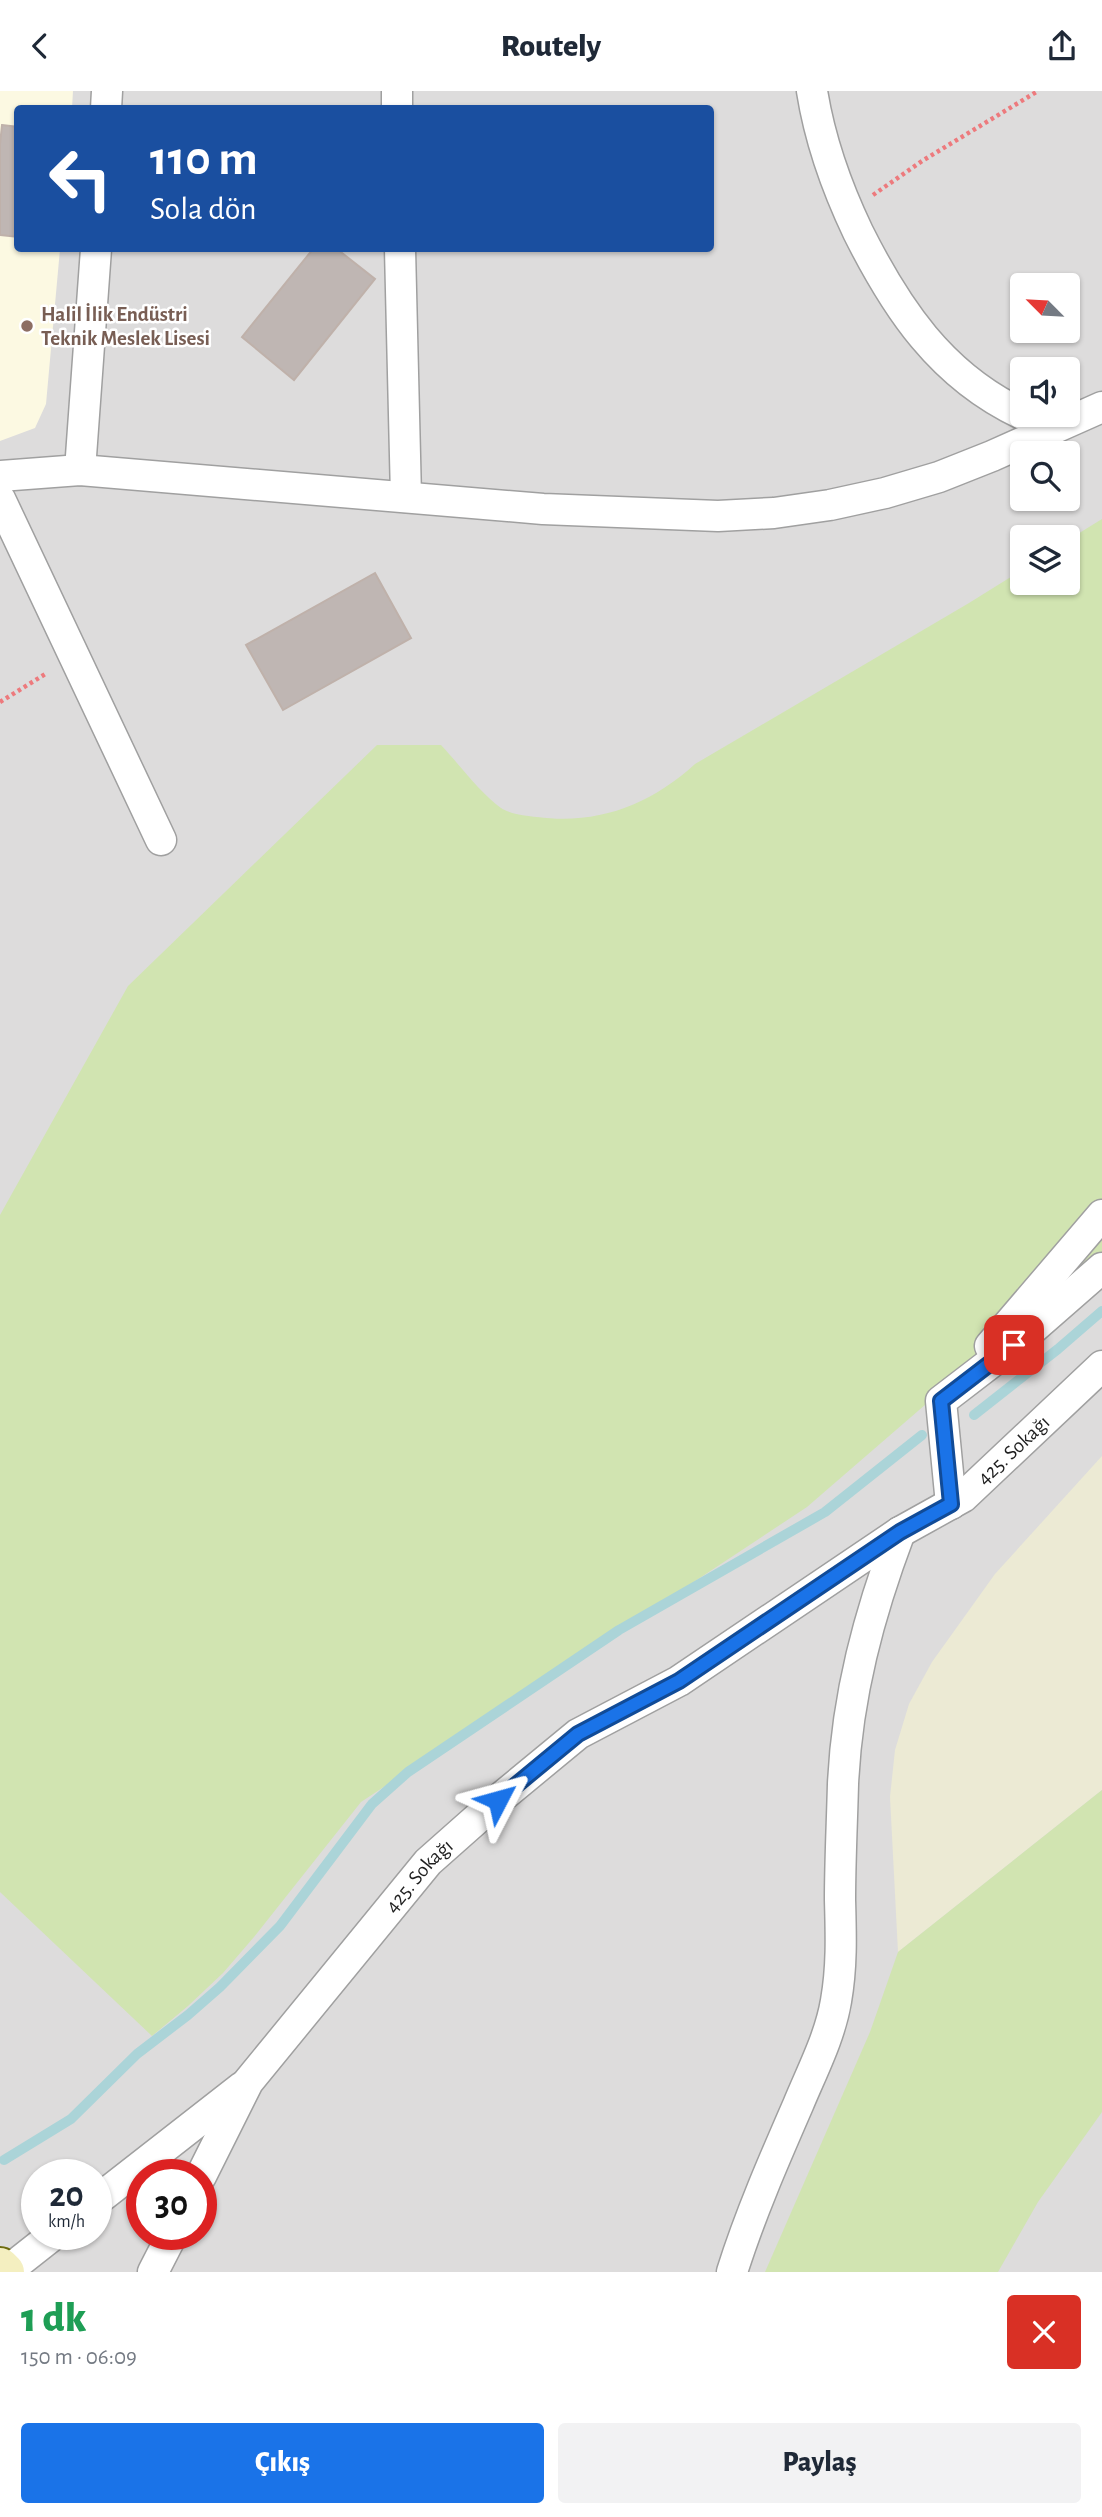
<!DOCTYPE html>
<html lang="tr">
<head>
<meta charset="utf-8">
<style>
  :root { --surface:#fff; --page:#f2f2f3; --text:#1f2937; --muted:#747a83; --accent:#1a73e8 }
  body { margin:0; font-family:"Alegreya Sans",sans-serif; background:var(--page); color:var(--text); height:100vh; display:flex; flex-direction:column; font-size:26px; white-space:nowrap }
  * { box-sizing:border-box; margin:0 }
  p { font-size:23px; color:var(--muted) }
  .icon { flex:none; width:38px; height:38px; fill:none; stroke:currentColor; stroke-width:2; stroke-linecap:round; stroke-linejoin:round }
  .map { position:relative; height:2181px; overflow:hidden }
  .details { display:flex; flex-direction:column; background:var(--surface); flex:1 }
  .details>* { flex:none }
  .guide { position:absolute; left:14px; top:14px; width:700px; height:147px; border-radius:7px; box-shadow:0 2px 5px #0004; background:#1a4fa0; color:#fff; overflow:hidden }
  .needle { width:46px; rotate:294deg }
  .fabs { position:absolute; left:1010px; top:182px; display:grid; gap:14px }
  .fabs a { display:grid; place-items:center; width:70px; height:70px; border-radius:7px; background:var(--surface); box-shadow:0 2px 5px #0004; font-size:35px }
  .speed { position:absolute; left:21px; top:2068px; display:flex; gap:14px; font-size:35px; font-weight:700; text-align:center }
  .speed>* { display:grid; place-content:center; width:91px; height:91px; border-radius:50%; background:var(--surface); box-shadow:0 2px 5px #0004; line-height:1 }
  .speed small { font-size:18px; font-weight:400 }
  .speed .limit { border:10px solid #d22; background:#fff; color:#111 }
  .pin { position:absolute; display:grid; place-items:center; width:60px; height:60px; color:#fff; margin:-30px; border-radius:14px; box-shadow:0 4px 10px #0006 }
  .me { position:absolute; width:77px; margin:-38px; rotate:51deg; stroke-linejoin:round; filter:drop-shadow(0 0 5px #0008) }
  .turn { display:flex; align-items:center; gap:24px; height:147px; padding:0 21px; font-size:32px }
  .turn .icon { width:91px; height:91px; stroke-width:2.5 }
  .turn b { display:block; font-size:49px; line-height:60px }
  .round { display:grid; place-items:center; flex:none; width:74px; height:74px; border-radius:7px; background:var(--page) }
  .head { display:flex; align-items:center; justify-content:space-between; height:119px; padding:0 21px }
  h1 { font-size:42px; font-weight:800; line-height:52px; color:#1e9e55 }
  .primary-button { display:flex; gap:14px; margin-top:auto; padding:14px 21px }
  .primary-button a { flex:1; height:80px; border-radius:7px; background:var(--accent); color:#fff; font-size:28px; font-weight:800; line-height:80px; text-align:center }
  .primary-button a+a { background:var(--page); color:var(--text) }
  header { display:flex; justify-content:space-between; align-items:center; height:91px; padding:0 21px; background:var(--surface); font-size:32px; font-weight:800 }
  .map>svg:first-child { display:block }
  .residential { fill:#dddcdc; fill-rule:evenodd }
  .education { fill:#fcf9e2 }
  .farmland { fill:#ecead4 }
  .grass { fill:#d1e4b1 }
  .lines { fill:none; stroke-linecap:round; stroke-linejoin:round }
  .stream { stroke:#abd4d8; stroke-width:10 }
  .building { fill:#bfb6b3; stroke:#bfb1aa; stroke-width:2 }
  .street-casing { stroke:#a0a0a0; stroke-width:33 }
  .secondary-casing { stroke:#6d6b0f; stroke-width:42 }
  .path { stroke:#ed7a7d; stroke-width:4.5; stroke-dasharray:3.5 3.5; stroke-linecap:butt }
  .street { stroke:#fff; stroke-width:30 }
  .secondary { stroke:#f4efc0; stroke-width:38 }
  .route-casing { stroke:#114b97; stroke-width:18 }
  .route { stroke:#1a73e8; stroke-width:12 }
  .education-dot { fill:#8d6e63; stroke:#fff; stroke-width:2.5 }
  .labels { text-anchor:middle; stroke-width:5; stroke-linejoin:round; paint-order:stroke }
  .education-label { font-size:21px; font-weight:bold; fill:#785e54; stroke:#fff; text-anchor:start }
  .street-label { font-size:21px; fill:#1f1f1f; stroke:#fff }
</style>
</head>
<body>
<header><svg class="icon" aria-label="back" viewBox="0 0 24 24"><path d="M15 5l-7 7 7 7"/></svg>Routely<svg class="icon" aria-label="share" viewBox="0 0 24 24"><path d="M12 15V3M7 8l5-5 5 5M5 13v7h14v-7"/></svg></header>
<div class="map">
<svg width="1102" height="2181" viewBox="0 0 1102 2181">
  <rect width="100%" height="100%" fill="#efebe6"/>
  <!-- residential -->
  <path class="residential" d="M0 0H1102V2181H0ZM18 18H710V158H18ZM1022 194H1068V240H1022ZM1022 278H1068V324H1022ZM1022 362H1068V408H1022ZM1022 446H1068V492H1022ZM37 2084H96V2144H37ZM142 2084H201V2144H142Z"/>
  <!-- education -->
  <path class="education" d="M0 0H73L72 17 18 18V158H60L46 313 35 337 0 350Z"/>
  <!-- farmland -->
  <path class="farmland" d="M1102 1365V1699L898 1861 890 1706 895 1659 909 1613 932 1571 995 1483Z"/>
  <!-- grass -->
  <g class="grass">
    <path d="M1102 428V1161L807 1416 361 1711 254 1846 223 1882 188 1915 152 1945 0 1801V1124L128 895 377 654H441C458 672 481 703 501 717 510 723 526 725 537 726 598 734 650 714 695 673L969 512 1022 479V492H1068V449Z"/>
    <path d="M1102 1699V2021L1038 2111 998 2181H765L870 1941 898 1861Z"/>
  </g>
  <g class="lines">
    <!-- stream -->
    <g class="stream">
      <path d="M974 1324 1058 1258 1102 1220"/>
      <path d="M4 2069 71 2028 137 1963 188 1924 220 1896 280 1835 372 1713 408 1681 619 1539 825 1421 922 1344"/>
    </g>
  </g>
  <!-- building -->
  <g class="building">
    <path d="M2 34 18 36V146L0 144V53Z"/>
    <path d="M313 158H337L375 188 294 289 242 246Z"/>
    <path d="M375 482 411 547 283 619 246 554Z"/>
  </g>
  <g class="lines">
    <defs>
      <g id="street">
        <path d="M397 0V18"/>
        <path d="M812 0C820 50 836 95 858 141 896 217 941 285 1022 323"/>
        <path d="M106 18 107 0"/>
        <path d="M400 158 406 406"/>
        <path d="M80 379 96 158"/>
        <path d="M0 385 80 379 543 418 718 425 774 422 830 414 885 402 939 386 992 365 1102 316"/>
        <path d="M0 408 161 749"/>
        <path d="M990 1255 1102 1124"/>
        <path d="M951 1413 941 1310 1014 1254 1102 1177"/>
        <path id="s1" d="M201 2085 248 1991 428 1771 498 1709 578 1643 679 1590 900 1441 963 1406 1102 1275"/>
        <path d="M96 2110 242 1996"/>
        <path d="M6 2181 53 2144"/>
        <path d="M153 2181 172 2144"/>
        <path d="M732 2181C750 2124 774 2069 798 2014 812 1980 830 1946 836 1910 842 1876 841 1844 840 1809 840 1771 842 1732 843 1693 847 1605 869 1523 900 1441"/>
      </g>
      <path id="secondary" d="M0 2176 5 2181"/>
    </defs>
    <!-- street casing -->
    <use href="#street" class="street-casing"/>
    <!-- secondary casing -->
    <use href="#secondary" class="secondary-casing"/>
    <!-- path -->
    <g class="path">
      <path d="M873 104 922 70 1038 0"/>
      <path d="M0 611 47 582"/>
    </g>
    <!-- street -->
    <use href="#street" class="street"/>
    <!-- secondary -->
    <use href="#secondary" class="secondary"/>
  </g>
  <g class="lines">
    <defs>
      <path id="route" d="M498 1709 578 1643 679 1590 900 1441 951 1413 941 1310 1014 1254"/>
    </defs>
    <!-- route casing -->
    <use href="#route" class="route-casing"/>
    <!-- route -->
    <use href="#route" class="route"/>
  </g>
  <!-- markers -->
  <circle class="education-dot" cx="27" cy="235" r="7"/>
  <g class="labels">
    <!-- education labels -->
    <g class="education-label">
      <text x="41" y="230">Halil İlik Endüstri<tspan x="41" dy="24">Teknik Meslek Lisesi</tspan></text>
    </g>
    <!-- street labels -->
    <g class="street-label">
      <text dy="7" stroke="none"><textPath href="#s1" startOffset="1108">425. Sokağı</textPath></text>
      <text dy="7" stroke="none"><textPath href="#s1" startOffset="373">425. Sokağı</textPath></text>
    </g>
  </g>
</svg>
<div class="fabs">
<a><svg class="needle" viewBox="-14 -14 28 28"><path d="M0-13l5 13h-10z" fill="#e53935"/><path d="M0 13l5-13h-10z" fill="#747a83"/></svg></a>
<a><svg class="icon" aria-label="sound" viewBox="0 0 24 24"><path d="M4 9h4l5-4v14l-5-4H4zM17 9q2 3 0 6"/></svg></a>
<a><svg class="icon" aria-label="search" viewBox="0 0 24 24"><circle cx="10" cy="10" r="6"/><path d="M15 15l6 6"/></svg></a>
<a><svg class="icon" aria-label="layers" viewBox="0 0 24 24"><path d="M12 4l9 5-9 5-9-5zM3 14l9 5 9-5"/></svg></a>
</div>
<div class="speed"><div>20<small>km/h</small></div><div class="limit">30</div></div>
<div class="pin" style="left:1014px;top:1254px;background:#d93025"><svg class="icon" aria-label="arrive" viewBox="0 0 24 24"><path d="M6 21V4h12l-3 4 3 4H6"/></svg></div>
<svg class="me" style="left:498px;top:1709px" viewBox="-20 -20 40 40"><path d="M0-17L14 15 0 8-14 15z" fill="#1a73e8" stroke="#fff" stroke-width="4"/></svg>
<div class="guide">
<div class="turn"><svg class="icon" aria-label="left" viewBox="0 0 24 24"><path d="M17 20v-9H6M10 6l-5 5 5 5"/></svg><div><b>110 m</b>Sola dön</div></div>
</div>
</div>
<section class="details">
<div class="head"><div><h1>1 dk</h1><p>150 m · 06:09</p></div><a class="round" style="background:#d93025;color:#fff"><svg class="icon" aria-label="close" viewBox="0 0 24 24"><path d="M6 6l12 12M18 6L6 18"/></svg></a></div>
<div class="primary-button"><a>Çıkış</a><a>Paylaş</a></div>
</section>
</body>
</html>
